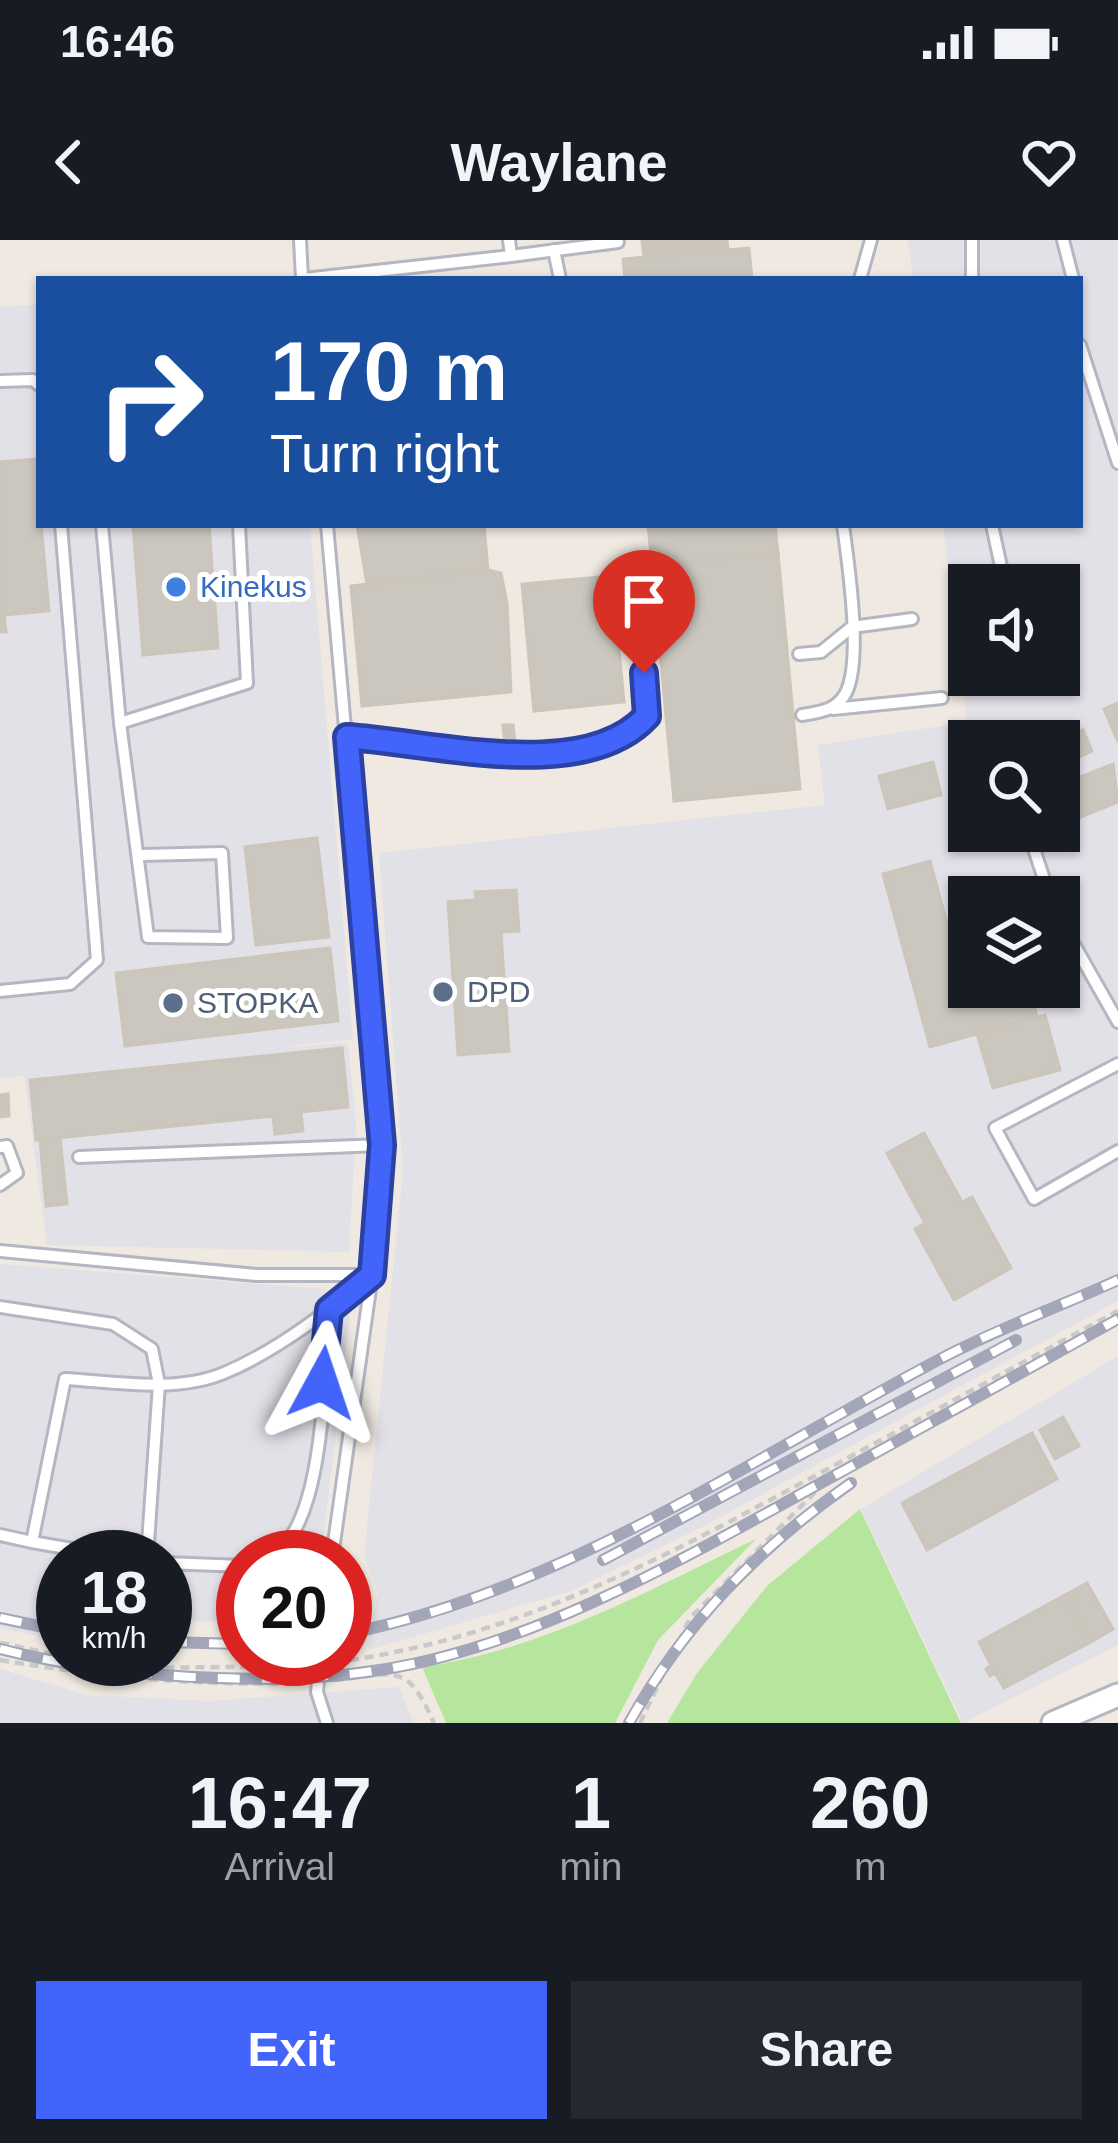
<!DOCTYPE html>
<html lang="en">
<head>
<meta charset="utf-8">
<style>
  :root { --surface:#171b24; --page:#242831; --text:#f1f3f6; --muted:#9ea1a6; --accent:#4264fb }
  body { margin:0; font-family:Helvetica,sans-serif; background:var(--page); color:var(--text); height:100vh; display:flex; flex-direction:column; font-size:45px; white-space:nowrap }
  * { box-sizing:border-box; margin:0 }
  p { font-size:39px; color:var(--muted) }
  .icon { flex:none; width:66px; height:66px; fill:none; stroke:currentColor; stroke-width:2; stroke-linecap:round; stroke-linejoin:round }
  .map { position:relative; height:1483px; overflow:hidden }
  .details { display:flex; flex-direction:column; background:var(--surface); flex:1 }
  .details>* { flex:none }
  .banner { position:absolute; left:36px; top:36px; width:1047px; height:252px; border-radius:0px; box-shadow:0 3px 9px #0004; background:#1a4fa0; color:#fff; overflow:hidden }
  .controls { position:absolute; left:948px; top:324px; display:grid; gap:24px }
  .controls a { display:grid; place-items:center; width:132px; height:132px; border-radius:0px; background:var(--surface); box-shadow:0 3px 9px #0004; font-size:60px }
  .speed { position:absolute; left:36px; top:1290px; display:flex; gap:24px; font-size:60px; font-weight:700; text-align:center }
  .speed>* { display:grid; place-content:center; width:156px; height:156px; border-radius:50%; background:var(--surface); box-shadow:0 3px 9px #0004; line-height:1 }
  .speed small { font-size:30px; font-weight:400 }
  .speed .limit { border:18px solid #d22; background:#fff; color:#111 }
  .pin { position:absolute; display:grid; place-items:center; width:102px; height:102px; color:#fff; margin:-123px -51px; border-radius:50% 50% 50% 0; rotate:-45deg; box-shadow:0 0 12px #0007 }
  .pin .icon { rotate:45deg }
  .me { position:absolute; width:132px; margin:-66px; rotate:5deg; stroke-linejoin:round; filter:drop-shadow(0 0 9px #0008) }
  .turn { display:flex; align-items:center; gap:42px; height:252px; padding:0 36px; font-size:54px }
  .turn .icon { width:156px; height:156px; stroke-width:2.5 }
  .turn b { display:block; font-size:84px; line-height:102px }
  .eta { display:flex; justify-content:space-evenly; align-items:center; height:204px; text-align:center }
  .eta b { font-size:72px; font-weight:600; line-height:84px }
  .button { display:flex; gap:24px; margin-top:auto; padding:24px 36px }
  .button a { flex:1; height:138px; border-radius:0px; background:var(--accent); color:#fff; font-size:48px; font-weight:600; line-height:138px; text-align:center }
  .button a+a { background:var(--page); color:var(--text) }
  .status { display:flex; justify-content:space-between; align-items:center; height:84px; padding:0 60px; background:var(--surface); direction:ltr }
  .status svg { height:33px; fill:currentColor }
  header { display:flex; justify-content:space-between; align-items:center; height:156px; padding:0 36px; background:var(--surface); font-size:54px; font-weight:600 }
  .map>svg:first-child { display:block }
  .industrial { fill:#e3e1e8; fill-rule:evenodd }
  .green { fill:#b6e59e }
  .building { fill:#cbc7bf; stroke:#cbc5ba; stroke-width:3 }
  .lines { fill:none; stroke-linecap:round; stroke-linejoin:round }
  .lane-casing { stroke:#b4b7c1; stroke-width:16 }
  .street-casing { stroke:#b4b7c1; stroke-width:27 }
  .path { stroke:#c9c9c9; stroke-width:4.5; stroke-dasharray:9 6; stroke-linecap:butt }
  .lane { stroke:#fff; stroke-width:10 }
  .street { stroke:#fff; stroke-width:21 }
  .rail-casing { stroke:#a3a6b8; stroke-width:12 }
  .rail { stroke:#fff; stroke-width:8; stroke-dasharray:22; stroke-linecap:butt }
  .route-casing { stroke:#2b41a3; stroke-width:30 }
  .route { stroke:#4264fb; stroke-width:21 }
  .shop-dot { fill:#3f7fe0; stroke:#fff; stroke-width:4.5 }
  .service-dot { fill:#5c6f8a; stroke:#fff; stroke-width:4.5 }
  .labels { text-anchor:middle; stroke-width:10; stroke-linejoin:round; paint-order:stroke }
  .shop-label { font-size:30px; fill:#366cbe; stroke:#fff; text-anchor:start }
  .service-label { font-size:30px; fill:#4e5e75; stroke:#fff; text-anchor:start }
</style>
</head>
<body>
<div class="status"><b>16:46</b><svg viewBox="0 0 49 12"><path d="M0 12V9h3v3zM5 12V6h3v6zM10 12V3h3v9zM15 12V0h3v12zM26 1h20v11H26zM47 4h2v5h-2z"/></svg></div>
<header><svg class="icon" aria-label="back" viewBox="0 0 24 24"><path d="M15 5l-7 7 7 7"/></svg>Waylane<svg class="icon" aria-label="heart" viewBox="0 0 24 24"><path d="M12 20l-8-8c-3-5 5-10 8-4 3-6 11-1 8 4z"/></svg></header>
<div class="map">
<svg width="1118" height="1483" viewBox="0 0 1118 1483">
  <rect width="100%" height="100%" fill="#efe9e1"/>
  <!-- industrial -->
  <g class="industrial">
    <path d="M908 0H1118V1061L700 1288 571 1351 368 1410 378 1352 364 1316 403 931 379 613 825 565 818 505 967 482 943 285H1080V39H913ZM969 345H1059V435H969ZM969 501H1059V591H969ZM969 657H1059V747H969Z"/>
    <path d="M39 64V285H310L353 799 273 808 348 803 356 883 349 1012 47 1005 24 836 0 838V67Z"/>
    <path d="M0 1024 324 1049 340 1061 350 1077 321 1317H243V1382L165 1380V1317H63V1402L0 1388Z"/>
    <path d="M1118 1116V1405L963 1483 861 1269Z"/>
    <path d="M0 1429 87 1455 210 1461 399 1447 414 1483H0Z"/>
  </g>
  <!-- green -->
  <g class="green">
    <path d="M860 1269 961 1483H667L697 1433 767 1346Z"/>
    <path d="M756 1299 658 1400 615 1483H446L422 1427C540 1411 649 1350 756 1299Z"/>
  </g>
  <!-- building -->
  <g class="building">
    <path d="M642 0H727L728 10 644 17Z"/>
    <path d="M749 8 752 39H625L623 19Z"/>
    <path d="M35 219 49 371 4 375 6 392H0V222Z"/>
    <path d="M133 285H209L218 408 143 415Z"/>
    <path d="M357 285H484L488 330 367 344Z"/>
    <path d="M648 285H775L778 314 652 325Z"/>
    <path d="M778 314 800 549 674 561 652 326Z"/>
    <path d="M488 330 501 333 507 363 511 452 362 466 351 346Z"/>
    <path d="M612 336 624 462 534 471 522 344Z"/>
    <path d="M1118 463V502L1104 469Z"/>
    <path d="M503 485H513L515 504 505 505Z"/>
    <path d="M1083 490 1092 511 1079 517 1070 495Z"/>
    <path d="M933 522 941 555 888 569 879 536Z"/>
    <path d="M1113 524 1118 562 1076 579 1062 544Z"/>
    <path d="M1061 551 1075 585 1061 590 1059 552Z"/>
    <path d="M317 598 329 697 256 705 245 607Z"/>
    <path d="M930 621 977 794 930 807 883 634Z"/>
    <path d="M516 650 519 691 501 692 509 811 458 815 448 662 476 660 475 652Z"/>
    <path d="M330 708 338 781 125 806 116 733Z"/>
    <path d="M999 747H1029L1037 777 977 794 967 756Z"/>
    <path d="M1045 775 1060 830 993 848 977 794Z"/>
    <path d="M342 808 348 867 301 872 303 891 275 894 273 876 36 900 30 840Z"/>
    <path d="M8 854 9 876 0 877V855Z"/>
    <path d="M924 893 962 962 972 957 1011 1028 954 1060 915 989 925 983 887 913Z"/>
    <path d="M60 898 67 964 46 966 40 900Z"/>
    <path d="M1063 1177 1079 1206 1055 1219 1040 1190Z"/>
    <path d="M1032 1193 1057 1239 927 1310 902 1263Z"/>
    <path d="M1087 1343 1113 1389 1091 1402 1065 1355Z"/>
    <path d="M1065 1355 1091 1402 1004 1448 995 1433 990 1436 986 1429 991 1425 979 1402Z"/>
  </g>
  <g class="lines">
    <defs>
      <g id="lane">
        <path d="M300 0 302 38"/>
        <path d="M509 0 511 16 618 2"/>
        <path d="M972 0V39"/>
        <path d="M1063 0 1073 39"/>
        <path d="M554 10 560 39"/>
        <path d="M304 39 511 16"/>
        <path d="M860 39 871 0"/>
        <path d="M1080 105 1118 223"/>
        <path d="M0 141 33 140 39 145"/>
        <path d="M102 285 120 483"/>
        <path d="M992 285 1005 345"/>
        <path d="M799 414 821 412 852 387 912 379"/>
        <path d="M833 469 942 458"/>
        <path d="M802 475C819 472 834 471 844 456 864 427 848 322 843 285"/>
        <path d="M347 497C432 502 582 545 647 476L641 389"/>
        <path d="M1028 591 1050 657"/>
        <path d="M142 615 222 613 227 698 148 697 120 483 247 443 239 285"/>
        <path d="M1059 678 1118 782"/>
        <path d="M0 751 70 744 97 720 61 285"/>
        <path d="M1118 824 995 888 1034 959 1118 911"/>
        <path d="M0 907 7 906 17 933 0 945"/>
        <path d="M79 917 382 905 327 285"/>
        <path d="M0 1011 257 1035H372"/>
        <path d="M0 1067 113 1084 152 1109 159 1144 147 1317"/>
        <path d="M0 1295 32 1302"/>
        <path d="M118 1317 32 1302 65 1139C115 1142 177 1153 224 1133 277 1111 328 1071 372 1035"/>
        <path d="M269 1317C326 1291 324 1128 329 1070"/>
        <path d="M332 1317 372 1035 382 905"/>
        <path d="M165 1323 243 1326"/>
        <path d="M345 1344 353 1346 361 1365 345 1376"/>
        <path d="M320 1419 317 1452 327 1483"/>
      </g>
      <path id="street" d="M1053 1483 1118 1455"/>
    </defs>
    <!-- lane casing -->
    <use href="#lane" class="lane-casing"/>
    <!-- street casing -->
    <use href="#street" class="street-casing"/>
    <!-- path -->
    <g class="path">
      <path d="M0 1403 63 1416"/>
      <path d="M76 1419 146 1428 300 1426"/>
      <path d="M0 1420C101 1437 196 1446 298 1443"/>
      <path d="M335 1422C497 1402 641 1330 783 1253 895 1193 1006 1131 1118 1071"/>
      <path d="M334 1440C396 1434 406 1420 434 1483"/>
      <path d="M640 1483 690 1378 841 1226"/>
    </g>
    <!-- lane -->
    <use href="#lane" class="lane"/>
    <!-- street -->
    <use href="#street" class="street"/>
    <defs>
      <g id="rail">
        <path d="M603 1320 1016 1100"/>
        <path d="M0 1378 63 1391"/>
        <path d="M345 1394C561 1352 750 1219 942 1118 999 1088 1059 1067 1118 1040"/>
        <path d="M165 1402 243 1404"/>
        <path d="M0 1409C111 1437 267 1448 380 1430 527 1407 671 1326 799 1255 905 1197 1012 1138 1118 1079"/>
        <path d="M629 1483C685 1383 757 1309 851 1243"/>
      </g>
    </defs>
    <!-- rail casing -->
    <use href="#rail" class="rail-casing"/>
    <!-- rail -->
    <use href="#rail" class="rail"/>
  </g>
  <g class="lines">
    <defs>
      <path id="route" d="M322 1143 329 1070 372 1035 382 905 347 497C431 502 584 545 647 476L644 433"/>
    </defs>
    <!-- route casing -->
    <use href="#route" class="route-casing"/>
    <!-- route -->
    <use href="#route" class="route"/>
  </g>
  <!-- markers -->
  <circle class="shop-dot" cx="176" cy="347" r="12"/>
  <g class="service-dot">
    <circle cx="443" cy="752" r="12"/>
    <circle cx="173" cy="763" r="12"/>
  </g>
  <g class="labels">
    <!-- shop labels -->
    <g class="shop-label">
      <text x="200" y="357">Kinekus</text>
    </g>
    <!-- service labels -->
    <g class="service-label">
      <text x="467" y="762">DPD</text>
      <text x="197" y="773">STOPKA</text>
    </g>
  </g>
</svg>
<div class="controls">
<a><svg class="icon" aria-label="sound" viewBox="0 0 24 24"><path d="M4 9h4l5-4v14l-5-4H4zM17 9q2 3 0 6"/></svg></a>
<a><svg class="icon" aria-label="search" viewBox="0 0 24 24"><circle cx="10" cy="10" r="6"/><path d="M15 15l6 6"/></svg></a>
<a><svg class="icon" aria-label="layers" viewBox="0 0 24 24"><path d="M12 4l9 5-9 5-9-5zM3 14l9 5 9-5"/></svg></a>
</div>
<div class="speed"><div>18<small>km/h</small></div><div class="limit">20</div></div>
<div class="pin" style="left:644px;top:433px;background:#d93025"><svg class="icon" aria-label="arrive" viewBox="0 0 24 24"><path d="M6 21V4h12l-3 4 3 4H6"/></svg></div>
<svg class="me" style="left:322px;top:1143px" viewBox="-20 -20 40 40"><path d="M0-17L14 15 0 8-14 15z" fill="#4264fb" stroke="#fff" stroke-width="4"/></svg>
<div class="banner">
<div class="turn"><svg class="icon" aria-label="right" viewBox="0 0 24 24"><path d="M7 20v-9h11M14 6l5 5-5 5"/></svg><div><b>170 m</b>Turn right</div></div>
</div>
</div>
<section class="details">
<div class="eta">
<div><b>16:47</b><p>Arrival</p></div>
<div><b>1</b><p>min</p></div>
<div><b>260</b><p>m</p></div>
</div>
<div class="button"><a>Exit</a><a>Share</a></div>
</section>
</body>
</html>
